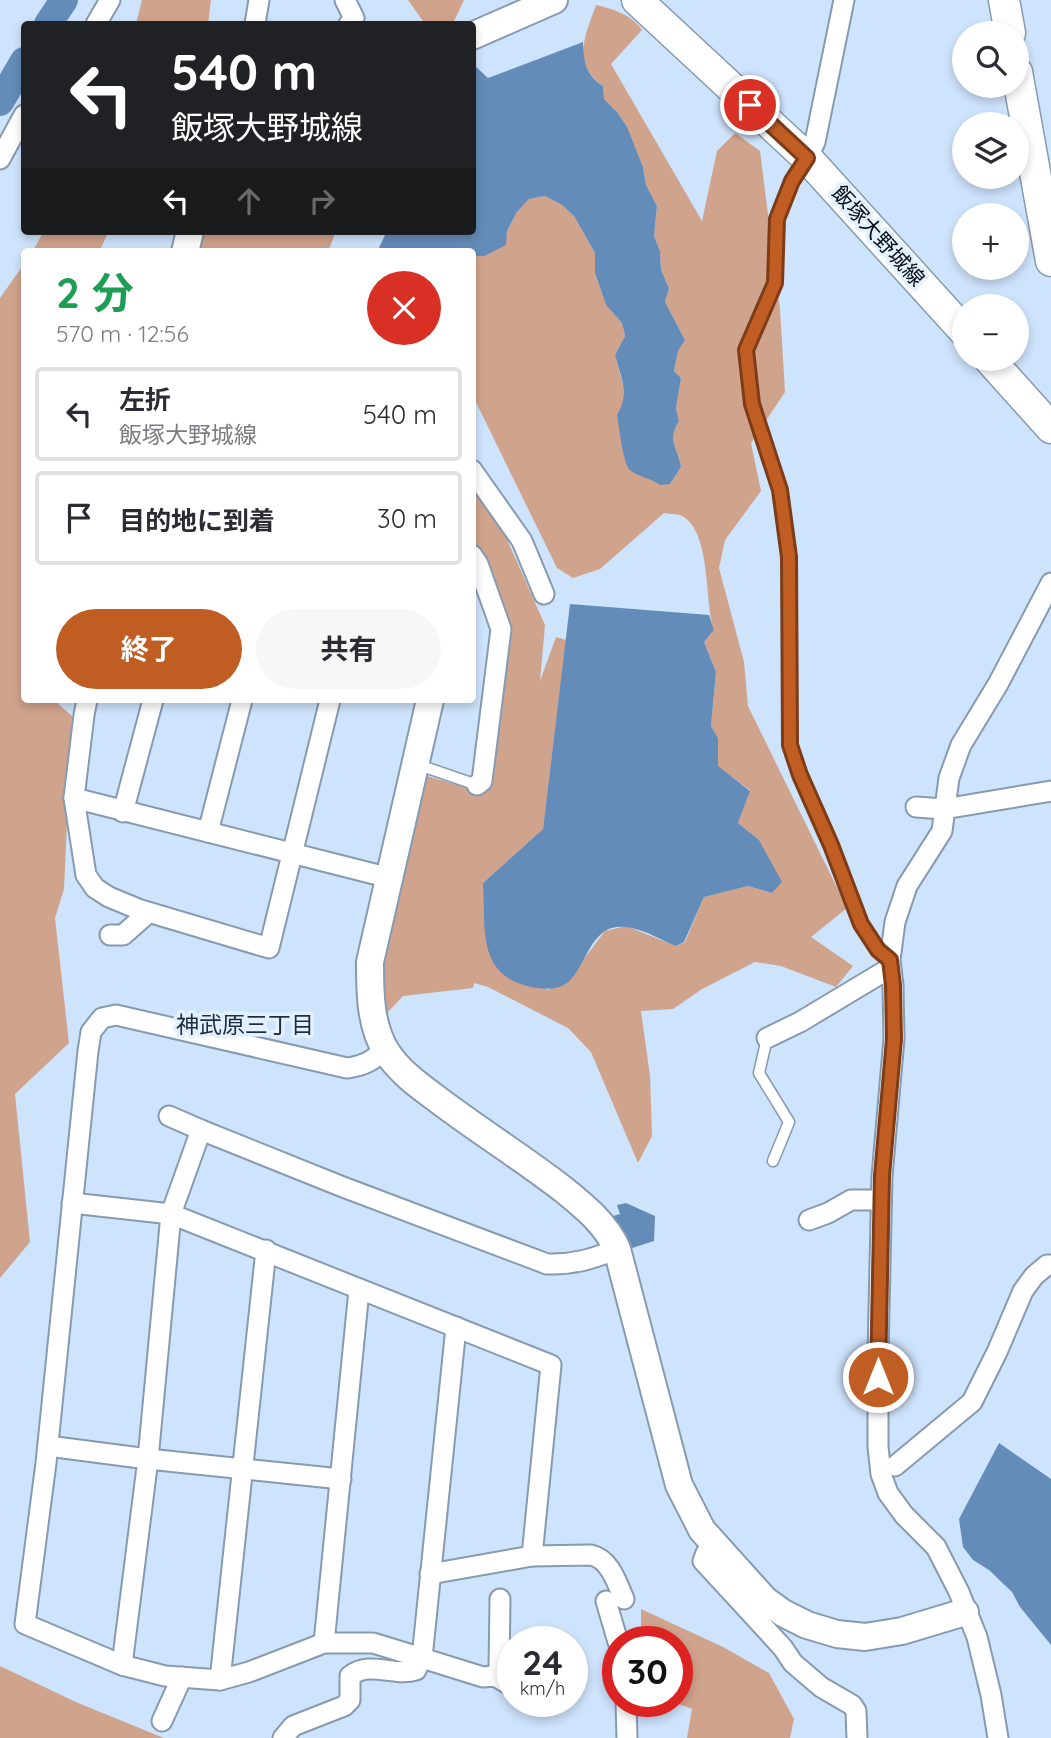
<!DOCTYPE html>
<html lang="ja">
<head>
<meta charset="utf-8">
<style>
  :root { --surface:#fff; --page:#f7f7f7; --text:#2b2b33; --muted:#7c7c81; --line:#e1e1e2; --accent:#c05d23 }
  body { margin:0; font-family:Quicksand,"Noto Sans JP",sans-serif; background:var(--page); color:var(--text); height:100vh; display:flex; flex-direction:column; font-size:26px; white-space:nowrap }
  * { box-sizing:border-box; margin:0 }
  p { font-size:23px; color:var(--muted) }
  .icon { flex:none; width:38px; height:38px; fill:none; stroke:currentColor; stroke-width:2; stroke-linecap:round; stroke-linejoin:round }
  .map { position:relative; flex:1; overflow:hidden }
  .sheet { position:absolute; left:21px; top:248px; width:455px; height:455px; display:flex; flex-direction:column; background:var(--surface); border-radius:7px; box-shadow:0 4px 10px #0003 }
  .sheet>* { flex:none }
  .guide { position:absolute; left:21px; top:21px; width:455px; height:214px; border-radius:7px; box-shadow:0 4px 10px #0003; background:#202124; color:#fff; overflow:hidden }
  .buttons { position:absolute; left:952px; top:21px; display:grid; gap:14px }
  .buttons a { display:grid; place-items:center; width:77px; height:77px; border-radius:50%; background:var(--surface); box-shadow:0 4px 10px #0003; font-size:35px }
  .speed { position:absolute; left:497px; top:1626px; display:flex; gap:14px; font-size:35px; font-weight:700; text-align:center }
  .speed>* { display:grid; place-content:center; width:91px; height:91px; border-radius:50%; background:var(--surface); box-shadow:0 4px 10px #0003; line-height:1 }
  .speed small { font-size:18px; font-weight:400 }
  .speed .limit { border:10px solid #d22; background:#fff; color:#111 }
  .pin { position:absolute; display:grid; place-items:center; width:60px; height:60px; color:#fff; margin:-30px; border:4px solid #fff; border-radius:50%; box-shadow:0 2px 7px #0007 }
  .me { position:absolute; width:77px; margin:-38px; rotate:0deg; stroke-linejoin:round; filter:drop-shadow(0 0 5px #0008) }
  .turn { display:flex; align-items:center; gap:24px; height:147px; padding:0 35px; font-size:32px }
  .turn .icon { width:91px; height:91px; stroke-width:2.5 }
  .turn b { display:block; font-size:49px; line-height:60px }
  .lanes { display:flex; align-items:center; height:66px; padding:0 35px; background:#0003; justify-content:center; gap:35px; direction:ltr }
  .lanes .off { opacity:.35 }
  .round { display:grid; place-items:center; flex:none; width:74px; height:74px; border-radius:37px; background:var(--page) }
  .headline { display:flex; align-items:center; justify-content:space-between; height:119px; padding:0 35px }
  h1 { font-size:42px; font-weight:700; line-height:52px; color:#1e9e55 }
  .button { display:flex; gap:14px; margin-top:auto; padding:14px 35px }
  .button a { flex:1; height:80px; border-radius:42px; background:var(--accent); color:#fff; font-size:28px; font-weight:700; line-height:80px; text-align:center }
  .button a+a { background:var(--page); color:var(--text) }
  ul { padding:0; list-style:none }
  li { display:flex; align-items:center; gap:21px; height:94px; margin:0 14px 10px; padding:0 21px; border:4px solid var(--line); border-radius:7px }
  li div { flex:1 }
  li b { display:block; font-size:26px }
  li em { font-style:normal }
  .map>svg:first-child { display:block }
  .green { fill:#d0a38d }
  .water { fill:#648cb8 }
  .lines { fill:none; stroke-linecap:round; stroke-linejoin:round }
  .river { stroke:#648cb8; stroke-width:28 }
  .lane-casing { stroke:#869ab0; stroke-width:13 }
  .street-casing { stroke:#869ab0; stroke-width:23 }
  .secondary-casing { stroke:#869ab0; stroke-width:30 }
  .primary-casing { stroke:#869ab0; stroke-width:33 }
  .lane { stroke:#fff; stroke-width:10 }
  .street { stroke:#fff; stroke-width:19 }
  .secondary { stroke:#fff; stroke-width:26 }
  .primary { stroke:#fff; stroke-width:30 }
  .route-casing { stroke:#7d3c17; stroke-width:18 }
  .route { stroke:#c05d23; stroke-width:12 }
  .labels { text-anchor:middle; stroke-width:7; stroke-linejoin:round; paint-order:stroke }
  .street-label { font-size:21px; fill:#080e16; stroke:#e3f0fe }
  .neighbourhood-label { font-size:23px; fill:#1d2d40; stroke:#e3f0fe }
</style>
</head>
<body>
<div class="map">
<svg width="1051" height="1738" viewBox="0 0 1051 1738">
  <rect width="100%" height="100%" fill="#cee3fc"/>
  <!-- green -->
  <g class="green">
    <path d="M142 0H211L208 24H136Z"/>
    <path d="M408 0H464L453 23 425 24Z"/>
    <path d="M596 5C614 9 632 15 642 30L611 64 702 221 717 151 735 133 760 151 780 310 785 392 751 443 761 491 725 540 719 568 744 662 748 706 847 908 811 937 853 966 836 987 781 966 755 962 702 989 673 1009 641 1011 650 1076 652 1136 638 1163 591 1052 568 1028 488 987 474 983 473 988 403 996 382 1018 378 965 422 777 427 776 485 793 494 739 506 630 480 553 473 542V486L505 535 545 625 540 681 556 637 566 640 543 829 483 883 547 990 565 984 605 931 626 926 676 946 685 942 704 897 748 886 772 893 759 840 738 823 750 790 718 767V738L711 726 716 672 704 642 714 630C704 601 712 529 680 515 676 514 668 514 664 513L600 569 573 578 557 568 473 396V256H485L505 245 507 231 517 212 529 199 545 196 562 205 574 216 595 253V273L606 305 622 323 625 336 615 355 623 385 624 404 619 427 623 442 670 484 681 467C677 446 667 441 679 421L676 408 681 378 674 371 678 351 685 340 665 302 669 288 661 270 660 251 654 236 657 206 646 185 643 167 626 127 617 112 604 99 603 86C571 64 585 36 596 5Z"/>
    <path d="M44 231H109L99 252H32Z"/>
    <path d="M195 231H336L328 252H190Z"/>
    <path d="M24 264V700H54L72 716 64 889 55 918 69 1043 15 1094 30 1242 0 1278V298Z"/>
    <path d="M641 1609 723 1647 769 1673 794 1719 790 1738H687L692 1709 671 1701H677V1642L644 1641 641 1627Z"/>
    <path d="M0 1666 78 1703 164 1738H0Z"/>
  </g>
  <!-- water -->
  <g class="water">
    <path d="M583 42C584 62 585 74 603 86L604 99 617 112 627 127 643 167 646 185 657 206 654 236 660 251 661 270 669 288 665 302 685 340 678 351 674 371 681 378 676 408 679 421C667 441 677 446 681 467L670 484 660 485C651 478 636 476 630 470 623 464 619 426 617 415 630 393 621 378 615 355L625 336 622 323 606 305 595 273V253L574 216 562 205 545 196 529 199 517 212 507 231 506 245 485 256H473L472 252H377L387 231H472L473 64 488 78Z"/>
    <path d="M570 604 709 615 714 630 704 642 716 672 711 726 718 738V766L750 791 738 823 759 840 782 882 772 893 748 886 704 897 684 942 676 946C656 938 626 918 605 931 587 943 583 970 567 983 556 991 543 989 531 987 476 975 486 928 483 883L543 829Z"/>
    <path d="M626 1203 655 1216 654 1241 629 1249 606 1218 620 1214 617 1205Z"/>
    <path d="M999 1443 1051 1479V1645L1020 1607 1012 1592 989 1570 973 1560 963 1547 959 1519Z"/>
  </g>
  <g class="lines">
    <!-- river -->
    <g class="river">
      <path d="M48 24 64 0"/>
      <path d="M0 102 24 61"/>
    </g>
    <defs>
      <g id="lane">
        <path d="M805 161 792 181 777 219 775 283 745 350 752 404 780 490 789 557 790 745 800 774 831 845 861 924 878 950 890 960"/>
        <path d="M416 764 477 785"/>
        <path d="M767 1038 759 1073 789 1122 773 1161"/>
      </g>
      <g id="street">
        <path d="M345 0 354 18 349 24"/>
        <path d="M96 24 110 0"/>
        <path d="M255 24 259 0"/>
        <path d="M807 158 815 142 844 0"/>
        <path d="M0 159 24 115"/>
        <path d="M472 470 522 541 544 594"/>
        <path d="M472 555 478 564 501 629 482 781 477 785"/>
        <path d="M87 700 84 715 74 798 86 875 95 888 109 897 138 909 269 948 330 700"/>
        <path d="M74 798 390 878"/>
        <path d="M916 807 944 809 1051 791"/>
        <path d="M123 812 153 700"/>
        <path d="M208 832 242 700"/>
        <path d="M110 935H123L148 913"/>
        <path d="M767 1038 800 1022 890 968"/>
        <path d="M385 1049C373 1061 363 1066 347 1068L116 1015 102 1018 91 1032 88 1051 46 1463 25 1624 122 1665 165 1676 220 1680 249 1672 324 1643H373L422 1658 456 1327"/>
        <path d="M169 1116 201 1130"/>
        <path d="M72 1203 171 1214 551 1365 532 1556"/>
        <path d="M809 1220 828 1213 851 1200H881"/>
        <path d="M48 1446 148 1459 341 1479"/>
        <path d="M895 1466 972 1402 997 1352 1023 1291 1034 1276 1047 1265H1051"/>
        <path d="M714 1544 706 1553 703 1561 783 1648 793 1663 821 1687 852 1705 856 1711 857 1738"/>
        <path d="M430 1574 532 1556 591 1555C610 1559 617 1583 624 1599"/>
        <path d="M606 1601 618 1642"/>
        <path d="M324 1643 359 1290"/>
        <path d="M122 1665 148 1459 171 1214 201 1130 343 1187 547 1264C572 1265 593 1259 617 1249"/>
        <path d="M495 1676 499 1668 500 1599"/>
        <path d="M220 1680 266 1250"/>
        <path d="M626 1701 627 1738"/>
        <path d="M162 1721 182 1677"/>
        <path d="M283 1738 293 1726 344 1706 350 1700V1676C370 1660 394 1677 416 1670L422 1658 483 1677 495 1676 512 1686"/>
        <path d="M998 1738 991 1695 977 1637 959 1592 936 1547 904 1515 888 1493 881 1474 878 1447V1354L882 1176 894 1039 893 985 890 960 895 922 907 886 942 831 949 778 961 745 998 684 1051 583"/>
      </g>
      <g id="secondary">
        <path d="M472 36 554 0"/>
        <path d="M185 252 190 231"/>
        <path d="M430 700 370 962C370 992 370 1025 386 1051 400 1073 421 1087 441 1102 481 1132 524 1159 564 1190 585 1207 606 1224 617 1249L679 1485 702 1530 765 1600 783 1613 807 1625 837 1634 865 1637 902 1631 965 1612"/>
      </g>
      <g id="primary">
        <path d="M637 0 807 158 964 331"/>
        <path d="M1004 0 1010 33"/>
        <path d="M1017 72 1051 261"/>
        <path d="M989 359 1051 428"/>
      </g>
    </defs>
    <!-- lane casing -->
    <use href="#lane" class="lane-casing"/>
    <!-- street casing -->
    <use href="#street" class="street-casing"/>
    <!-- secondary casing -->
    <use href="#secondary" class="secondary-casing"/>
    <!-- primary casing -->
    <use href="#primary" class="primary-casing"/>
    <!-- lane -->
    <use href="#lane" class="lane"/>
    <!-- street -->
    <use href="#street" class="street"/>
    <!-- secondary -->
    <use href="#secondary" class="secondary"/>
    <!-- primary -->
    <use href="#primary" class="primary"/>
  </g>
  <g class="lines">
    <defs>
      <path id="route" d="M750 105 807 158 792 181 777 219 775 283 746 350 752 404 780 490 789 557 790 745 800 775 831 845 861 924 878 950 890 960 893 985 894 1039 882 1176 878 1377"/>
    </defs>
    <!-- route casing -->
    <use href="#route" class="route-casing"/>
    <!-- route -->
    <use href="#route" class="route"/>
  </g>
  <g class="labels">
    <!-- street labels -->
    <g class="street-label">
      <text transform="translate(878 236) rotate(48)" y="7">飯塚大野城線</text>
    </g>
    <!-- neighbourhood labels -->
    <g class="neighbourhood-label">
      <text x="245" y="1033">神武原三丁目</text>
    </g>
  </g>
</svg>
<div class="buttons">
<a><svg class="icon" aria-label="search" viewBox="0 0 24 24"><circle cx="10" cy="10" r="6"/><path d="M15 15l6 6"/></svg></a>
<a><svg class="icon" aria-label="layers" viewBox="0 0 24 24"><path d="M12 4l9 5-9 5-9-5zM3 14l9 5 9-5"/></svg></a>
<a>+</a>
<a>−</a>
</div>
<div class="speed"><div>24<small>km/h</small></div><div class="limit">30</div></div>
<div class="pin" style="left:750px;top:105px;background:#d93025"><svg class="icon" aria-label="arrive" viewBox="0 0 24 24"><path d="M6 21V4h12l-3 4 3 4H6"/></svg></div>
<svg class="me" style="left:878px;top:1377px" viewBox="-20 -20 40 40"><circle r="17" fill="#c05d23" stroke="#fff" stroke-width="3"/><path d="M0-11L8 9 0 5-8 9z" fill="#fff"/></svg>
<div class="guide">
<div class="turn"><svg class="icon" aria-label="left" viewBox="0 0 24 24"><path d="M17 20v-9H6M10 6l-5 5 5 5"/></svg><div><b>540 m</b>飯塚大野城線</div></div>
<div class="lanes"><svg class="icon" aria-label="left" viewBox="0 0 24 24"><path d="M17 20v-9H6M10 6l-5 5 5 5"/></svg><svg class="icon off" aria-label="ahead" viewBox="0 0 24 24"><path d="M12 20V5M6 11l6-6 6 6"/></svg><svg class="icon off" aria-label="right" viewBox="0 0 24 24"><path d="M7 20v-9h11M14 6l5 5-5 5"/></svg></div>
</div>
<section class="sheet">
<div class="headline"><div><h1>2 分</h1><p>570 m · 12:56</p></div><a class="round" style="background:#d93025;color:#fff"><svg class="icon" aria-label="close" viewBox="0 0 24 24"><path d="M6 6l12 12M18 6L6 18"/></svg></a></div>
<ul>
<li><svg class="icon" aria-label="left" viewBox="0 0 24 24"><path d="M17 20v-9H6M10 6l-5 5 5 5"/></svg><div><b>左折</b><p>飯塚大野城線</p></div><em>540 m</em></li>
<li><svg class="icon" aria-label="arrive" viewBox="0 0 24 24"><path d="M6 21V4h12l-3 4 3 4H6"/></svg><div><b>目的地に到着</b></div><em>30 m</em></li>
</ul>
<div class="button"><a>終了</a><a>共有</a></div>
</section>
</div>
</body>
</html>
